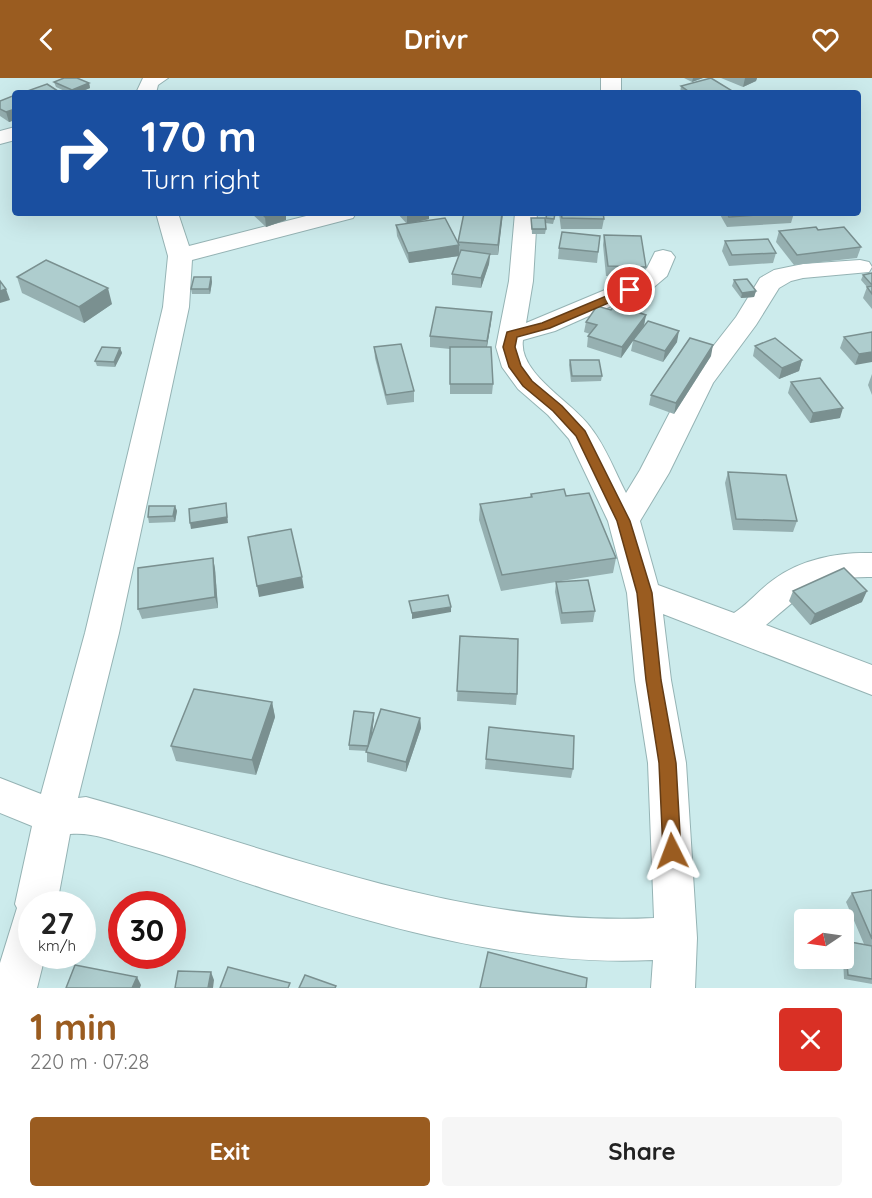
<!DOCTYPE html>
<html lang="en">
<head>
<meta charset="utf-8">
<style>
  :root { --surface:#fff; --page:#f6f6f6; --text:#222; --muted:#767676; --accent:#9a5c20 }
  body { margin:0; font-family:Quicksand,sans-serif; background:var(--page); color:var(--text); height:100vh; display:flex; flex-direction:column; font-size:22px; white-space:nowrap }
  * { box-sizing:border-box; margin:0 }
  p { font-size:20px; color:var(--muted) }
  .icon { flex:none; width:33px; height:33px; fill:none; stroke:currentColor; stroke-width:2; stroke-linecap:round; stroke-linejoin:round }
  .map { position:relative; height:910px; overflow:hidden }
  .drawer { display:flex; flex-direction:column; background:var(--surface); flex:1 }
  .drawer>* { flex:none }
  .top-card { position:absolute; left:12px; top:12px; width:849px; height:126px; border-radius:6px; box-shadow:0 6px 24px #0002; background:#1a4fa0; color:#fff; overflow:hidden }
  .needle { width:39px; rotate:257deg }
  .tools { position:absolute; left:794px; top:831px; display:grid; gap:12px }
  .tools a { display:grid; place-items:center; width:60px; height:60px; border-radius:6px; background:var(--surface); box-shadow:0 6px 24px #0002; font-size:30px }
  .speed { position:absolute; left:18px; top:813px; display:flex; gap:12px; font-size:30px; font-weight:700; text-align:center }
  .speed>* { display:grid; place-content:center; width:78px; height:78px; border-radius:50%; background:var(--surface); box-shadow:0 6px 24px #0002; line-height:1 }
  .speed small { font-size:15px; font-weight:400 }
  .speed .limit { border:9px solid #d22; background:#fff; color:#111 }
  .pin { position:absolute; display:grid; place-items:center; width:51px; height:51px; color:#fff; margin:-26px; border:3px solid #fff; border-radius:50%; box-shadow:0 2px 6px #0007 }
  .me { position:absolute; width:66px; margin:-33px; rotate:357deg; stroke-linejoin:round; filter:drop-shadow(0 0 4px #0008) }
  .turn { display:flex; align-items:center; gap:21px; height:126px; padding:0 30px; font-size:27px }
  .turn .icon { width:78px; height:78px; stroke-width:2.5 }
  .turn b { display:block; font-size:42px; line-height:51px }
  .round { display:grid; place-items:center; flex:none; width:63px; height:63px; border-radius:6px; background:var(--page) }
  .summary { display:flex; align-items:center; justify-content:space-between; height:102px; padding:0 30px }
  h1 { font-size:36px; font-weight:700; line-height:45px; color:var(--accent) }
  .action { display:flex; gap:12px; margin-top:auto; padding:12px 30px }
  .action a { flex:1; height:69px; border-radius:6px; background:var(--accent); color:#fff; font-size:24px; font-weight:700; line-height:69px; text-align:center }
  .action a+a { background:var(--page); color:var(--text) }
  header { display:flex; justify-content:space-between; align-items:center; height:78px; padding:0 30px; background:var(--accent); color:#fff; font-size:27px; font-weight:700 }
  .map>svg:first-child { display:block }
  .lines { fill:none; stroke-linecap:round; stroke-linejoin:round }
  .minor-casing { stroke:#95b3b4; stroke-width:2 }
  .minor { fill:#fff; fill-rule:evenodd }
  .wall { fill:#96b0b1 }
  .shaded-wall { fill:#7a9090 }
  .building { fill:#aecdce; stroke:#7a9090; stroke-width:1.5 }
  .route { fill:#9a5c20; stroke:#643c15; stroke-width:1.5 }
</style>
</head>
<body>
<header><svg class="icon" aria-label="back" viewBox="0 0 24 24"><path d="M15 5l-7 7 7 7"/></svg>Drivr<svg class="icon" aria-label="heart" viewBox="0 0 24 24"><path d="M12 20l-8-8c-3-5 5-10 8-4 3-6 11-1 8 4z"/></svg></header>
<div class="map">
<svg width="872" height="910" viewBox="0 0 872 910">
  <rect width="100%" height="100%" fill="#ccebec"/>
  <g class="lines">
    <defs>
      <g id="minor">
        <path d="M143 0H168L158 7 156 15H136Z"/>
        <rect x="601" y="0" width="20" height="15"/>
        <path d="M15 49V62L0 66V53Z"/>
        <path d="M156 135H178L189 168 318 135H356L353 140 192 182 189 229 119 555 78 720 86 719C271 769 460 850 654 840L648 685 635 602 627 515 608 443 569 361 548 337 518 311 502 289 496 269 509 203 515 135H537L533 203 526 245 636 199 647 190 655 174 663 172 671 174 675 179 667 198 654 209 555 253 523 262C518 296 573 324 591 350 606 369 615 394 626 415L640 392 686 303 736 239 760 200 774 192 803 186 860 182 869 184 872 189 869 194 803 200 791 203 779 210 756 247 713 305 669 395 640 443 658 507 734 535C748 526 759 512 773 502 801 481 838 474 872 475V499C818 498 805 514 766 547L872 587V617L663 536 671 602 686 685 697 860 695 910H651L653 882C523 889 385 850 262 810 219 796 176 780 132 768 111 762 92 754 70 756L57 826H32V878H45L37 910H0V885L17 830 15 826 32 748 0 735V700L41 716 85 555 163 229 168 178Z"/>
      </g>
    </defs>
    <!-- minor casing -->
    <use href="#minor" class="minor-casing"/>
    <!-- minor -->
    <use href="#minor" class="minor"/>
  </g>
  <!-- wall -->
  <g class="wall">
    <path d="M684 0H703L692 4Z"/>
    <path d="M721 0H757L756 3 743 9Z"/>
    <path d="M54 4 89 5 90 10 78 15H69L56 9Z"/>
    <path d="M681 8 733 15H680Z"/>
    <path d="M15 17V42L9 44 0 38V23Z"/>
    <path d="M251 135H286V142L266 149Z"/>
    <path d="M397 135H429V141L413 145 458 166 464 135H503L498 177H490L489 186 481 210 452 207V196L460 175H459V178L409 185 397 158 396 147 407 146Z"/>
    <path d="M556 135 553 146 545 145 546 140Z"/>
    <path d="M559 135H603L604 141 602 151H561Z"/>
    <path d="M719 135H794L791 145 727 149Z"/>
    <path d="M531 140 546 151 545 156H532Z"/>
    <path d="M818 152 861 169 857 180 794 187 776 164 779 153Z"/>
    <path d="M604 157 646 189 644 199 606 198 603 167Z"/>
    <path d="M600 158 597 185 558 181 559 170Z"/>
    <path d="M725 163 776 175 773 185 729 188 722 173Z"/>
    <path d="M872 195V231L863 220 867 209 861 202 863 197Z"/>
    <path d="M17 199 112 226 84 245 22 215Z"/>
    <path d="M211 199 212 204 210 216H192L191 211Z"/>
    <path d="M734 202 756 213 754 219 741 220 732 208Z"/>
    <path d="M611 232 646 237 644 247 677 264 663 284 631 273 633 263 621 280 587 269 588 258 590 256 584 254 586 244Z"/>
    <path d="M492 234 491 245 487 269 493 306 492 316H450V271L430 269V258Z"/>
    <path d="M872 254 855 287 840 270 844 259Z"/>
    <path d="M755 268 802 282 799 293 779 301 753 278Z"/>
    <path d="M374 269 414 313V324L387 327 375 280Z"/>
    <path d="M120 270 122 275 115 289 97 288 95 283Z"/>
    <path d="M711 278 674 336 649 327 651 317Z"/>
    <path d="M570 282 602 298 601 303 571 304 569 287Z"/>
    <path d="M872 296V317L868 307Z"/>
    <path d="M791 304 840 340 810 345 788 315Z"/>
    <path d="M728 394 797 443 793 454 733 452 725 405Z"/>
    <path d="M531 416 566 418 616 480 613 495 561 503 595 533 593 544 561 546 555 514 556 504 501 513 479 442 480 426 530 419Z"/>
    <path d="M175 428 177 433 175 444 149 445 148 439Z"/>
    <path d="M213 480 215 491 218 530 142 541 138 531Z"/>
    <path d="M793 513 862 524 810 547 789 523Z"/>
    <path d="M460 558 517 616 516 627 457 623Z"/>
    <path d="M272 624 275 639 256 697 176 683 171 668Z"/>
    <path d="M374 640 371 660 420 640 421 650 406 694 367 684V673L349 672V667Z"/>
    <path d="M486 681 573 691 571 700 485 691Z"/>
    <path d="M872 812V906L844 901 843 880V865L845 863 864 866 846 824 852 815Z"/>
  </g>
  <!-- shaded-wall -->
  <g class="shaded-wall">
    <path d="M693 0H703L692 4Z"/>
    <path d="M745 0H757L756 3 743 9Z"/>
    <path d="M89 5 90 10 78 15H73L72 12Z"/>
    <path d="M15 31V42L9 44 6 34Z"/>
    <path d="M276 135H286V142L266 149 265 139Z"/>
    <path d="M411 135H429V141L407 146V136Z"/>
    <path d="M502 135H503L498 177V167Z"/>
    <path d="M459 167V178L409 185 408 175Z"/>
    <path d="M490 176 489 186 481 210V200Z"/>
    <path d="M211 199 212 204 210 216 209 211Z"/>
    <path d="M108 210 112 226 84 245 79 229Z"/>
    <path d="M6 211 10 222 0 225V213Z"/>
    <path d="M756 213 754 219 741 220 742 215Z"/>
    <path d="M492 234 491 245 486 274 487 263Z"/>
    <path d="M646 237 644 247 621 280 622 269Z"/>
    <path d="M679 253 677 264 663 284 665 273Z"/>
    <path d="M713 267 711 278 674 336 676 325Z"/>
    <path d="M120 270 122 275 115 289 114 284Z"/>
    <path d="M872 274V284L855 287 859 276Z"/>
    <path d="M802 282 799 293 779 301 782 290Z"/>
    <path d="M843 330 840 340 810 345 813 335Z"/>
    <path d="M226 425 228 445 191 451 190 445Z"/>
    <path d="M175 428 177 433 175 444 173 438Z"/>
    <path d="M213 480 215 491 218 530 215 519Z"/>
    <path d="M302 499 304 510 259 519 257 508Z"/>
    <path d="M867 513 862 524 810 547 815 536Z"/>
    <path d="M451 529V534L412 541V535Z"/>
    <path d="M272 624 275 639 256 697 252 682Z"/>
    <path d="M374 635V640L370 673 369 668Z"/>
    <path d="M420 640 421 650 406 694V684Z"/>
    <path d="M211 894 214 902 213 910H208Z"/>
    <path d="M137 899 141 907 140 910H132Z"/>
  </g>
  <!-- building -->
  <g class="building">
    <path d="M64 0H77L89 5 72 12 54 4Z"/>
    <path d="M711 0 734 14 691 15 681 8Z"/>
    <path d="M47 6 61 15H22Z"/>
    <path d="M15 17V31L6 34 0 31V23Z"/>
    <path d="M261 135H276L265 139Z"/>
    <path d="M464 135H502L498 167 458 164Z"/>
    <path d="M547 135H555L554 141 546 140Z"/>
    <path d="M561 135H603L604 141 562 140Z"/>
    <path d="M727 135H784L729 139Z"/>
    <path d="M445 140 459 167 408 175 396 147Z"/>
    <path d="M531 140H545L546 151H532Z"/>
    <path d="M816 149 818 152 844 149 861 169 797 177 779 153Z"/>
    <path d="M562 154 600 158 598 174 559 170Z"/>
    <path d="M604 157 641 158 646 189 608 188Z"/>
    <path d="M768 161 776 175 732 177 725 163Z"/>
    <path d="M461 172 490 176 481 200 452 196Z"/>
    <path d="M46 182 108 210 79 229 17 199Z"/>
    <path d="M872 195V207L863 197Z"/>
    <path d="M194 199H211L209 211H191Z"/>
    <path d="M747 201 756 213 742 215 734 202Z"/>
    <path d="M0 203 6 211 0 213Z"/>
    <path d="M872 208V216L867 209Z"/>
    <path d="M615 227 646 237 622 269 588 258 597 247 586 244 597 228 611 232Z"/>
    <path d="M436 229 492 234 487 263 430 258Z"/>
    <path d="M648 243 679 253 665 273 633 262Z"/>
    <path d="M872 254V274L859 276 844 259Z"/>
    <path d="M690 260 713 267 676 325 651 317Z"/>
    <path d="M775 260 802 282 782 290 755 268Z"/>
    <path d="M401 266 414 313 386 317 374 269Z"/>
    <path d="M102 269 120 270 114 284 95 283Z"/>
    <path d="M450 269H491L493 306H450Z"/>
    <path d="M570 282H599L602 298H572Z"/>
    <path d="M820 300 843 330 813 335 791 304Z"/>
    <path d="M728 394 786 397 797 443 736 441Z"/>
    <path d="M564 411 566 418 589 415 616 480 502 497 480 426 532 419 531 416Z"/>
    <path d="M226 425 227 439 190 445 189 431Z"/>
    <path d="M149 428H175L173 438 148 439Z"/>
    <path d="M291 451 302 499 257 508 248 459Z"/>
    <path d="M213 480 215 519 138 531V490Z"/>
    <path d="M844 490 867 513 815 536 793 513Z"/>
    <path d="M588 502 595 533 562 535 556 504Z"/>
    <path d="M448 517 451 529 412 535 409 523Z"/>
    <path d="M460 558 518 561 517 616 457 613Z"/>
    <path d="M194 611 272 624 252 682 171 668Z"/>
    <path d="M381 631 420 640 406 684 366 674Z"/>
    <path d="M354 633 374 635 368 668 349 667Z"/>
    <path d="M489 649 574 658 573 691 486 681Z"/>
    <path d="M872 812V861L852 815Z"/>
    <path d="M845 863 872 868V901L848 897Z"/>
    <path d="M488 874 587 900 586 910H480Z"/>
    <path d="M75 887 137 899 132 910H66Z"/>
    <path d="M228 889 290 905 288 910H220Z"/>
    <path d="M178 893 211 894 208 910H175Z"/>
    <path d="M305 897 336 908 335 910H299Z"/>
  </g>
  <!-- route -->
  <path class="route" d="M630 208 635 212 634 214 550 250 517 259 515 269 521 288 532 303 562 328 585 353 630 443 652 515 661 602 676 685 681 773 678 779 672 781 666 779 663 773 659 685 646 602 637 515 617 443 576 358 553 333 523 308 509 289 503 269 507 254 542 245Z"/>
</svg>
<div class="tools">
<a><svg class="needle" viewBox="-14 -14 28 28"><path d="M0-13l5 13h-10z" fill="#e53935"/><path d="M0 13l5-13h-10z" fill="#767676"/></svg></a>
</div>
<div class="speed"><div>27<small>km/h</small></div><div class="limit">30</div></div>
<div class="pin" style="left:630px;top:212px;background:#d93025"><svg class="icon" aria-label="arrive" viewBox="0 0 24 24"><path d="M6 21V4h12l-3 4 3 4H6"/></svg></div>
<svg class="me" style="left:672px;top:773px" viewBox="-20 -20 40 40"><path d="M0-17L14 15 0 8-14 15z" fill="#9a5c20" stroke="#fff" stroke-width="4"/></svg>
<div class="top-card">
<div class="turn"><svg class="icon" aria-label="right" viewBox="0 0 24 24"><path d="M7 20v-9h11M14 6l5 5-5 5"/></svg><div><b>170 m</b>Turn right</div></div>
</div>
</div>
<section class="drawer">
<div class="summary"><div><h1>1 min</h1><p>220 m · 07:28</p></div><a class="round" style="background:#d93025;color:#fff"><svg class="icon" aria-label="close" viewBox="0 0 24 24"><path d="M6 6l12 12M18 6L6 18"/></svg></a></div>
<div class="action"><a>Exit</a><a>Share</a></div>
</section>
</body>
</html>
